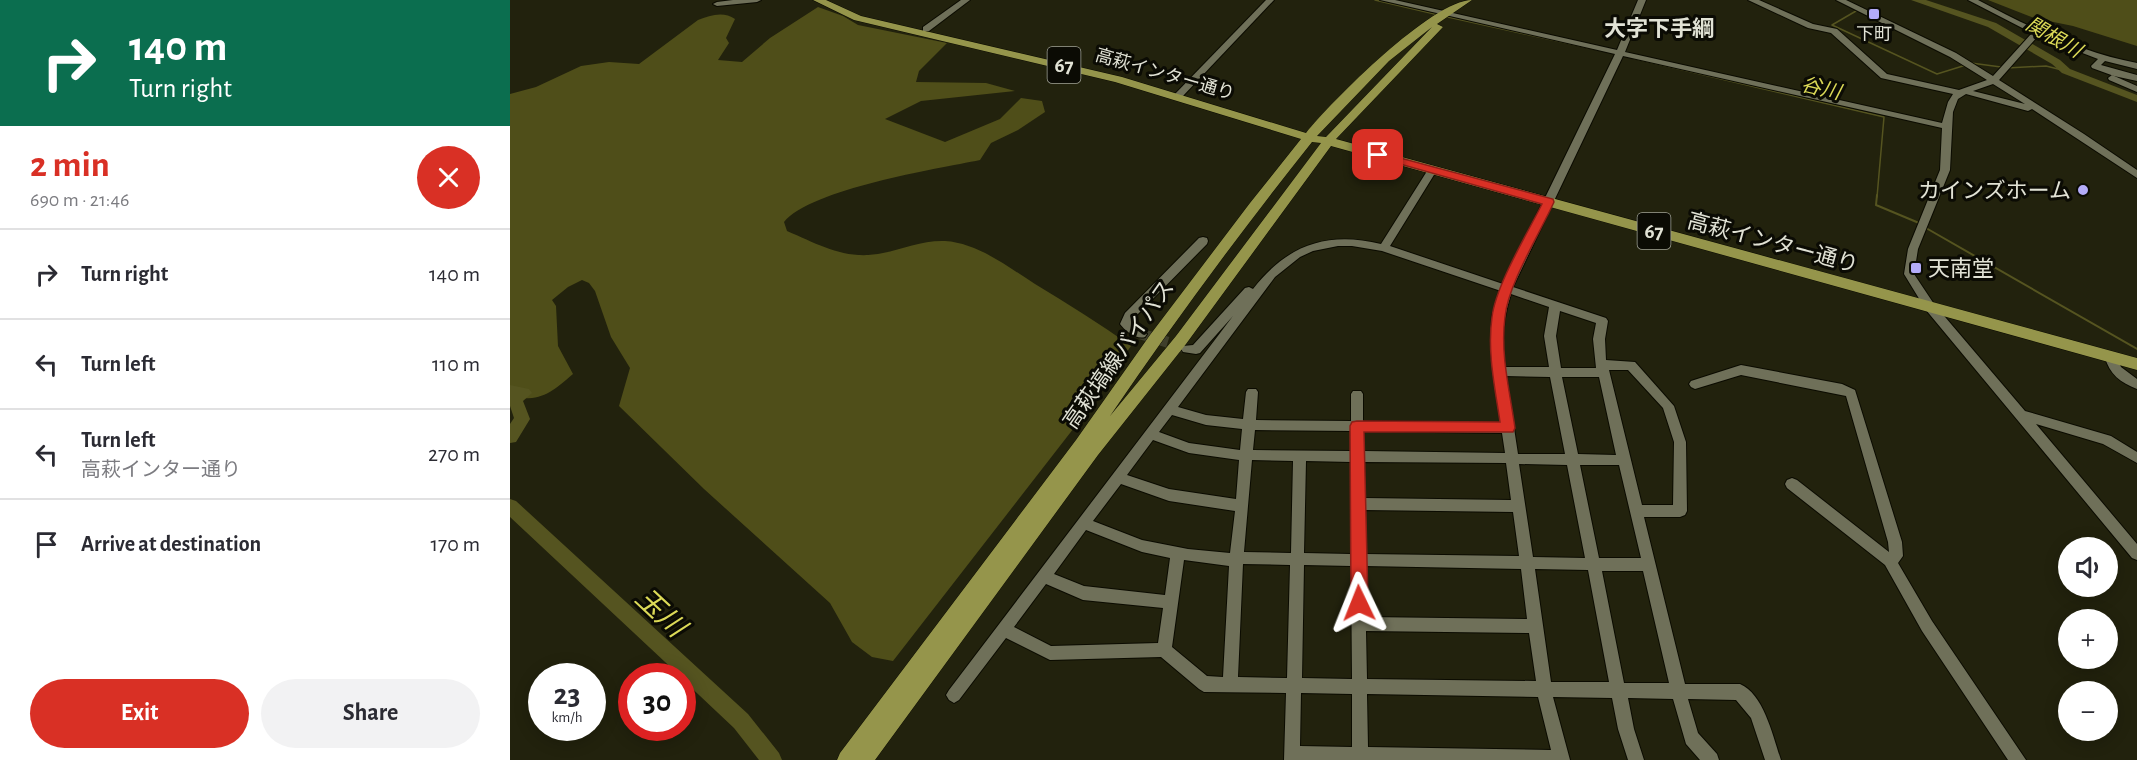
<!DOCTYPE html>
<html lang="en">
<head>
<meta charset="utf-8">
<style>
  :root { --surface:#fff; --page:#f2f2f3; --text:#2b2b33; --muted:#7c7c81; --line:#e1e1e2; --accent:#d93025 }
  body { margin:0; font-family:"Alegreya Sans","Noto Sans JP",sans-serif; background:var(--page); color:var(--text); height:100vh; display:flex; flex-direction:column; font-size:22px; white-space:nowrap }
  * { box-sizing:border-box; margin:0 }
  p { font-size:20px; color:var(--muted) }
  .icon { flex:none; width:33px; height:33px; fill:none; stroke:currentColor; stroke-width:2; stroke-linecap:round; stroke-linejoin:round }
  .map { position:relative; flex:1; overflow:hidden }
  .sheet { display:flex; flex-direction:column; background:var(--surface); width:510px }
  .sheet>* { flex:none }
  .top-card { background:#0b6e4f; color:#fff; overflow:hidden }
  .tools { position:absolute; left:1548px; top:537px; display:grid; gap:12px }
  .tools a { display:grid; place-items:center; width:60px; height:60px; border-radius:50%; background:var(--surface); box-shadow:0 3px 15px #0003; font-size:30px }
  .speed { position:absolute; left:18px; top:663px; display:flex; gap:12px; font-size:30px; font-weight:700; text-align:center }
  .speed>* { display:grid; place-content:center; width:78px; height:78px; border-radius:50%; background:var(--surface); box-shadow:0 3px 15px #0003; line-height:1 }
  .speed small { font-size:15px; font-weight:400 }
  .speed .limit { border:9px solid #d22; background:#fff; color:#111 }
  .pin { position:absolute; display:grid; place-items:center; width:51px; height:51px; color:#fff; margin:-26px; border-radius:12px; box-shadow:0 3px 9px #0006 }
  .me { position:absolute; width:66px; margin:-33px; rotate:358deg; stroke-linejoin:round; filter:drop-shadow(0 0 4px #0008) }
  .turn { display:flex; align-items:center; gap:21px; height:126px; padding:0 30px; font-size:27px }
  .turn .icon { width:78px; height:78px; stroke-width:2.5 }
  .turn b { display:block; font-size:42px; line-height:51px }
  .round { display:grid; place-items:center; flex:none; width:63px; height:63px; border-radius:32px; background:var(--page) }
  .overview { display:flex; align-items:center; justify-content:space-between; height:102px; padding:0 30px }
  h1 { font-size:36px; font-weight:700; line-height:45px; color:var(--accent) }
  .primary-button { display:flex; gap:12px; margin-top:auto; padding:12px 30px }
  .primary-button a { flex:1; height:69px; border-radius:36px; background:var(--accent); color:#fff; font-size:24px; font-weight:700; line-height:69px; text-align:center }
  .primary-button a+a { background:var(--page); color:var(--text) }
  ul { padding:0; list-style:none }
  li { display:flex; align-items:center; gap:18px; height:90px; padding:0 30px; border-top:2px solid var(--line) }
  li div { flex:1 }
  li b { display:block; font-size:22px }
  li em { font-style:normal }
  main { display:flex; flex:1; min-height:0 }
  .map>svg:first-child { display:block }
  .forest { fill:#4f4e19 }
  .lines { fill:none; stroke-linecap:round; stroke-linejoin:round }
  .stream-far1 { stroke:#555420; stroke-width:1.5 }
  .stream { stroke:#555420; stroke-width:2 }
  .river { fill:#555420; fill-rule:evenodd }
  .minor-tunnel { stroke:#3f3f2b; stroke-width:11; stroke-dasharray:11 6; stroke-linecap:butt }
  .minor-casing { stroke:#0b0b00; stroke-width:2 }
  .major-casing { stroke:#0b0b00; stroke-width:1 }
  .minor { fill:#6f7059; fill-rule:evenodd }
  .major { fill:#95954b; fill-rule:evenodd }
  .route { fill:#d93025; stroke:#8d1f18; stroke-width:1.5 }
  .poi-dot { fill:#b4acf9; stroke:#0b0b04; stroke-width:2 }
  .labels { text-anchor:middle; stroke-width:6; stroke-linejoin:round; paint-order:stroke }
  .far-poi-label { font-size:18px; fill:#e1e2d5; stroke:#0b0b04 }
  .far-street-label { font-size:18px; fill:#e1e2d5; stroke:#0b0b04 }
  .far-water-label { font-size:20px; font-style:italic; fill:#dcda57; stroke:#0b0b04 }
  .shield { fill:#0b0b04; stroke:#a1a296; stroke-width:1.5 }
  .shield-label { font-size:21px; font-weight:bold; fill:#e1e2d5 }
  .far-quarter-label { font-size:22px; font-weight:bold; fill:#e1e2d5; stroke:#0b0b04 }
  .poi-label { font-size:22px; fill:#e1e2d5; stroke:#0b0b04; text-anchor:end }
  .street-label { font-size:22px; fill:#e1e2d5; stroke:#0b0b04 }
  .near-water-label { font-size:28px; font-style:italic; fill:#dcda57; stroke:#0b0b04 }
</style>
</head>
<body>
<main>
<section class="sheet">
<div class="top-card">
<div class="turn"><svg class="icon" aria-label="right" viewBox="0 0 24 24"><path d="M7 20v-9h11M14 6l5 5-5 5"/></svg><div><b>140 m</b>Turn right</div></div>
</div>
<div class="overview"><div><h1>2 min</h1><p>690 m · 21:46</p></div><a class="round" style="background:#d93025;color:#fff"><svg class="icon" aria-label="close" viewBox="0 0 24 24"><path d="M6 6l12 12M18 6L6 18"/></svg></a></div>
<ul>
<li><svg class="icon" aria-label="right" viewBox="0 0 24 24"><path d="M7 20v-9h11M14 6l5 5-5 5"/></svg><div><b>Turn right</b></div><em>140 m</em></li>
<li><svg class="icon" aria-label="left" viewBox="0 0 24 24"><path d="M17 20v-9H6M10 6l-5 5 5 5"/></svg><div><b>Turn left</b></div><em>110 m</em></li>
<li><svg class="icon" aria-label="left" viewBox="0 0 24 24"><path d="M17 20v-9H6M10 6l-5 5 5 5"/></svg><div><b>Turn left</b><p>高萩インター通り</p></div><em>270 m</em></li>
<li><svg class="icon" aria-label="arrive" viewBox="0 0 24 24"><path d="M6 21V4h12l-3 4 3 4H6"/></svg><div><b>Arrive at destination</b></div><em>170 m</em></li>
</ul>
<div class="primary-button"><a>Exit</a><a>Share</a></div>
</section>
<div class="map">
<svg width="1627" height="760" viewBox="0 0 1627 760">
  <rect width="100%" height="100%" fill="#22220d"/>
  <!-- forest -->
  <g class="forest">
    <path d="M1478 0H1627V46L1563 26 1524 18Z"/>
    <path d="M308 7 333 16 348 25 437 43 409 71 406 82 476 83 505 91 411 101 375 119 435 142 490 119 511 98 532 101 535 112 508 130 481 143 470 160C426 169 301 189 274 222L277 231C310 245 336 261 373 253 393 249 414 240 435 241 468 243 498 267 525 284 558 304 590 324 621 346L567 424 383 661 362 657 342 642 320 603 194 489 109 406 120 368 101 337 85 291 79 283 72 280 58 287 42 300 46 306 48 346 63 374C41 393 31 402 0 397V94L26 87 71 66 99 62 129 64 188 20C200 15 214 11 225 19L216 38 219 43 208 60 232 62 260 38Z"/>
  </g>
  <g class="lines">
    <!-- stream-far1 -->
    <g class="stream-far1">
      <path d="M865 0 929 15"/>
      <path d="M1346 11 1322 25 1427 74 1456 65"/>
      <path d="M938 17 1093 51"/>
      <path d="M1122 58 1374 117 1367 197"/>
      <path d="M1461 63 1491 67"/>
      <path d="M1497 68 1536 66 1556 71"/>
    </g>
    <!-- stream -->
    <g class="stream">
      <path d="M1367 195 1366 205 1409 223"/>
      <path d="M1416 228 1627 349"/>
    </g>
    <!-- river -->
    <g class="river">
      <path d="M1401 0H1416L1486 23 1550 60 1560 69 1627 95V102L1552 73 1542 64 1478 27Z"/>
      <path d="M0 385 19 389 22 393 13 401 20 419 6 442 0 443V424L4 418 0 406Z"/>
      <path d="M0 499 6 501 238 714 269 753 272 760H249L224 728 172 679V676H170L0 517Z"/>
    </g>
    <!-- minor-tunnel -->
    <path class="minor-tunnel" d="M631 334 676 348"/>
    <defs>
      <g id="minor">
        <path d="M223 0H251L247 2 207 6 203 4 207 2Z"/>
        <path d="M451 0H460L419 31H413V27Z"/>
        <path d="M756 0H764L671 98H665V94Z"/>
        <path d="M870 0H885L1107 50 1128 0H1136L1115 52 1432 123 1438 102 1443 94 1371 78 1321 33 1298 28 1238 0H1249L1303 24 1327 29 1377 74 1449 90 1477 80 1440 57 1326 0H1336L1446 53 1483 76 1522 33 1458 0H1468C1519 27 1570 52 1627 63V69L1595 61 1591 65 1627 75V81L1604 76 1582 68 1581 66 1588 59 1528 36 1489 80 1574 134 1627 170V178L1522 109 1518 111 1456 94 1448 99 1443 112 1440 170 1408 249 1404 274 1424 304 1515 411 1601 436 1627 452V463L1593 444 1526 424 1627 544V560L1622 558 1416 310 1394 274 1398 249 1430 170 1432 128 1113 56 1003 287 1096 318 1098 321 1095 339 1096 360 1125 362 1164 406 1176 442 1177 511 1175 515 1170 517H1134L1175 684H1230C1254 694 1263 737 1271 760H1255L1241 718 1226 700 1178 699 1188 733 1207 754 1209 760H1190L1176 744 1163 699 1118 698 1124 729 1134 760H1118L1108 729 1102 698 1043 697 1060 760H774L776 693 694 692 689 689 651 657 540 660 496 638 449 700 444 703 439 700 436 695 439 690 723 316 690 353 686 354 673 352 671 349 673 346 683 345 735 288 739 287 743 289C777 245 817 231 871 244L919 168 922 167 927 170 880 246 993 284 1105 54ZM1483 84 1515 104 1463 91ZM828 246H842L872 251 991 291 982 315 981 353 991 423 853 421V394L851 391H843L841 394V421L746 420 748 392 746 389H738L736 392 733 419 696 415 668 407 765 277 790 257 803 251ZM1001 294 1039 307 1034 336 1039 367H995C991 342 993 318 1001 294ZM1050 311 1086 323 1083 339 1086 368H1051L1046 336ZM1099 370H1118L1153 408 1164 442 1163 505H1132ZM996 376 1040 377 1055 454H1008ZM1052 377H1089L1106 455 1068 454ZM662 415 696 425 732 429 730 450 679 443 649 432ZM745 430 841 431V451L743 450ZM854 431 992 433 995 453 854 451ZM643 440 679 453 729 460 726 499 659 489 617 475ZM742 460 783 461 781 553 734 552ZM796 461 841 462V554L794 553ZM854 462 996 463 1001 500 855 498ZM1009 464 1057 465 1075 558 1023 557ZM1070 465H1109L1131 558H1089ZM611 484 659 501 725 511 720 553 678 549 632 540 583 521ZM855 510 1003 512 1009 556 855 554ZM576 530 632 552 660 558 655 595 574 586 544 574ZM674 560 719 566 713 677 697 676 662 647ZM733 564 780 565 777 678 728 677ZM794 565 841 566 842 679 792 678ZM855 566 1011 569 1017 619 856 617ZM1025 569 1078 570 1099 682H1041ZM1092 571H1133L1159 683H1114ZM536 584 573 600 653 608 648 643 541 646 504 627ZM856 631 1019 633 1026 681 857 679ZM791 693 842 694V747L790 746ZM857 694 1028 697 1041 750 858 747Z"/>
        <path d="M1602 75 1627 86V92L1599 80 1598 78Z"/>
        <path d="M693 237 697 238 698 241 697 244 624 318 622 322 637 334 635 337C627 340 615 331 610 324L615 313 689 238Z"/>
        <path d="M1601 353 1605 354 1611 367 1627 379V389C1611 383 1599 374 1595 357Z"/>
        <path d="M1231 365 1332 384 1345 390 1392 542 1393 556 1388 563 1422 621 1516 760H1498L1412 631 1375 565 1277 488 1275 484 1277 480 1282 478 1287 480 1379 552 1378 542 1336 396 1231 375 1185 389 1181 387 1179 384 1181 381Z"/>
      </g>
      <path id="major" d="M303 0H316L351 16 612 77 796 133C822 101 922 0 962 0L927 24 933 27 826 139 1627 358V370L821 146 676 344 588 455 365 760H327L330 753 566 440 640 335 740 203 791 139 605 82 344 20ZM922 27 816 137 807 136 879 61ZM802 142 811 143 666 336 600 416C664 322 731 231 802 142Z"/>
    </defs>
    <!-- minor casing -->
    <use href="#minor" class="minor-casing"/>
    <!-- major casing -->
    <use href="#major" class="major-casing"/>
    <!-- minor -->
    <use href="#minor" class="minor"/>
    <!-- major -->
    <use href="#major" class="major"/>
  </g>
  <!-- route -->
  <path class="route" d="M868 152 1043 199 1044 202C1030 233 998 284 995 317 990 354 1000 392 1005 428L1003 432H854L858 603 855 608 849 610 844 608 841 603 840 426 842 422 847 421 990 422C985 388 977 352 982 317 986 285 1017 234 1032 204L865 157 863 155Z"/>
  <!-- markers -->
  <g class="poi-dot">
    <rect x="1358" y="8" width="12" height="12" rx="3"/>
    <circle cx="1573" cy="190" r="6"/>
    <rect x="1400" y="262" width="12" height="12" rx="3"/>
  </g>
  <g class="labels">
    <!-- far-poi labels -->
    <g class="far-poi-label">
      <text x="1364" y="40">下町</text>
    </g>
    <!-- far-street labels -->
    <g class="far-street-label">
      <text transform="translate(655 74) rotate(16)" y="6">高萩インター通り</text>
    </g>
    <!-- far-water labels -->
    <g class="far-water-label">
      <text transform="translate(1544 37) rotate(30)" y="7">関根川</text>
      <text transform="translate(1311 88) rotate(13)" y="7">谷川</text>
    </g>
    <!-- shield labels -->
    <g class="shield">
      <rect x="537.5" y="47" width="33" height="36" rx="4.5"/>
      <rect x="1127.5" y="213" width="33" height="36" rx="4.5"/>
    </g>
    <g class="shield-label">
      <text x="554" y="72">67</text>
      <text x="1144" y="238">67</text>
    </g>
    <!-- far-quarter labels -->
    <g class="far-quarter-label">
      <text x="1149" y="36">大字下手綱</text>
    </g>
    <!-- poi labels -->
    <g class="poi-label">
      <text x="1561" y="198">カインズホーム</text>
      <text x="1418" y="276" text-anchor="start">天南堂</text>
    </g>
    <!-- street labels -->
    <g class="street-label">
      <text transform="translate(1263 242) rotate(15)" y="8">高萩インター通り</text>
      <text transform="translate(608 354) rotate(-55)" y="8">高萩塙線バイパス</text>
    </g>
    <!-- near-water labels -->
    <g class="near-water-label">
      <text transform="translate(151 612) rotate(43)" y="10">玉川</text>
    </g>
  </g>
</svg>
<div class="tools">
<a><svg class="icon" aria-label="sound" viewBox="0 0 24 24"><path d="M4 9h4l5-4v14l-5-4H4zM17 9q2 3 0 6"/></svg></a>
<a>+</a>
<a>−</a>
</div>
<div class="speed"><div>23<small>km/h</small></div><div class="limit">30</div></div>
<div class="pin" style="left:868px;top:155px;background:#d93025"><svg class="icon" aria-label="arrive" viewBox="0 0 24 24"><path d="M6 21V4h12l-3 4 3 4H6"/></svg></div>
<svg class="me" style="left:849px;top:603px" viewBox="-20 -20 40 40"><path d="M0-17L14 15 0 8-14 15z" fill="#d93025" stroke="#fff" stroke-width="4"/></svg>
</div>
</main>
</body>
</html>
